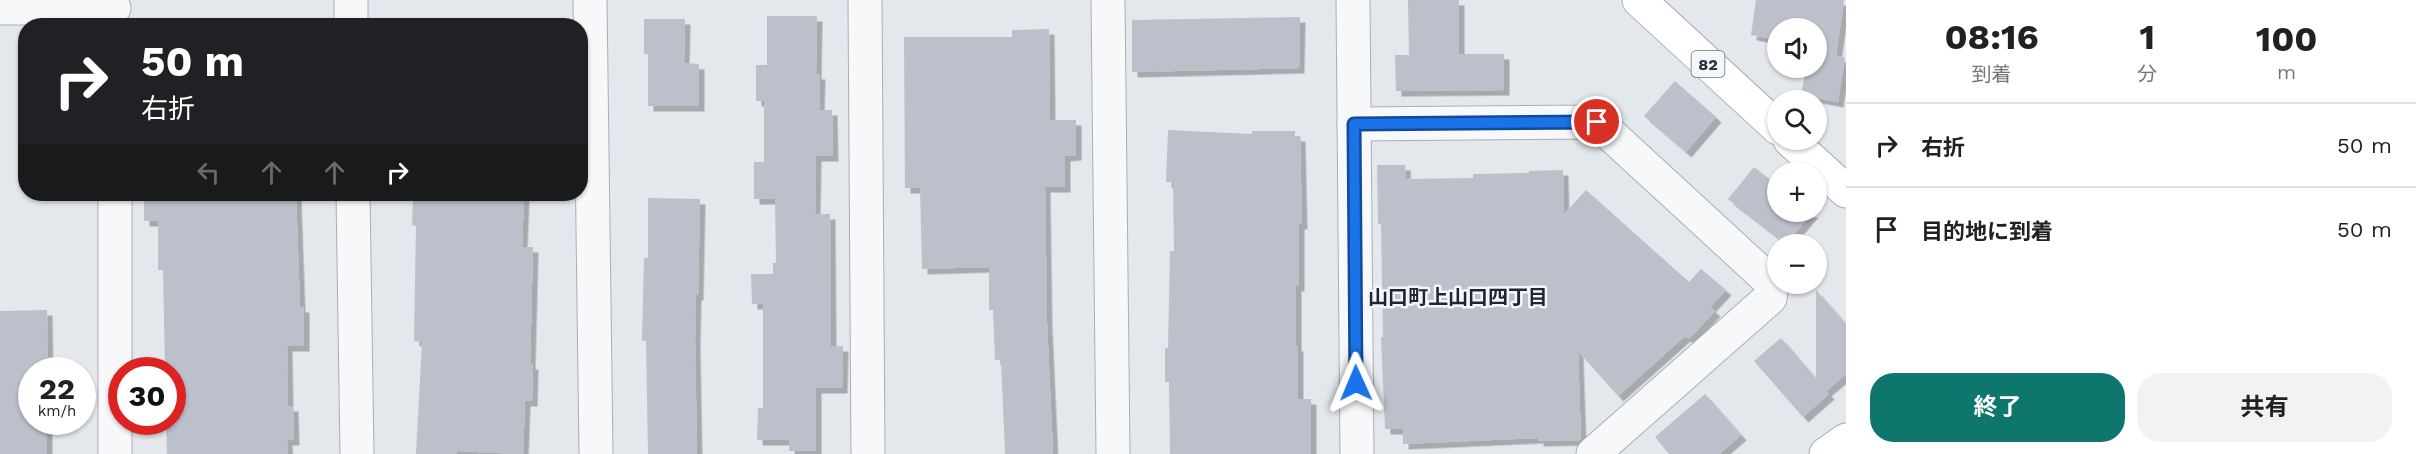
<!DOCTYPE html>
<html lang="ja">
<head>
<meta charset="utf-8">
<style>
  :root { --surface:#fff; --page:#f2f2f2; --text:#202124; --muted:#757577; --line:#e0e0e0; --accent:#0f766e }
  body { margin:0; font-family:"Work Sans","Noto Sans JP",sans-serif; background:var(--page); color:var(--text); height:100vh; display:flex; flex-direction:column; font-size:22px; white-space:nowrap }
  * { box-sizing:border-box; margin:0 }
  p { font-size:20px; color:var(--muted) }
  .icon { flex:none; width:33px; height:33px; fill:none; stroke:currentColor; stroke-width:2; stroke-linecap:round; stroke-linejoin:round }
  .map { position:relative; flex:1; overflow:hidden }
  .panel { display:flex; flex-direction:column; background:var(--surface); width:570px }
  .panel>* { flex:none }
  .guide { position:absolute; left:18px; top:18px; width:570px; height:183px; border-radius:24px; box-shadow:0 2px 4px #0004; background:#202124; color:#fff; overflow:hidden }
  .tools { position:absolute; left:1767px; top:18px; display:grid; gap:12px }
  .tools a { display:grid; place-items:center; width:60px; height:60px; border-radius:50%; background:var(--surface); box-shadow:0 2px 4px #0004; font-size:30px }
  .speed { position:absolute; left:18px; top:357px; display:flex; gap:12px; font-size:30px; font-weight:700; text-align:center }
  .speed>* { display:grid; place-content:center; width:78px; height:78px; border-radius:50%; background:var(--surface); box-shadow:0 2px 4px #0004; line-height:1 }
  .speed small { font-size:15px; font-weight:400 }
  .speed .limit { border:9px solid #d22; background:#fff; color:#111 }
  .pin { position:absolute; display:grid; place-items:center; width:51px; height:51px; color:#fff; margin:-26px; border:3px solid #fff; border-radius:50%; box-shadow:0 2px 6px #0007 }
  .me { position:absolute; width:66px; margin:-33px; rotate:359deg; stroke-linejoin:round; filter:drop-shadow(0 0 4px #0008) }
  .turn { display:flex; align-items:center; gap:21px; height:126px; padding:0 24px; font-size:27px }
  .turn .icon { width:78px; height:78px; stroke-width:2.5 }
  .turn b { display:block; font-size:42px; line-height:51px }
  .lanes { display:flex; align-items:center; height:57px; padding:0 24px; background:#0003; justify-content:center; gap:30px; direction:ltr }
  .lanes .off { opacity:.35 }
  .eta { display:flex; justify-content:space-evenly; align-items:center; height:102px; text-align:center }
  .eta b { font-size:36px; font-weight:700; line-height:42px }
  .button { display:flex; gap:12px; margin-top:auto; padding:12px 24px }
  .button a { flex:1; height:69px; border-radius:24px; background:var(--accent); color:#fff; font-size:24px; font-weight:700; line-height:69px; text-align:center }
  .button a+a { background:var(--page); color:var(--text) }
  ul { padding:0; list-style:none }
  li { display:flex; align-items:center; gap:18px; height:84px; padding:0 24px; border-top:2px solid var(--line) }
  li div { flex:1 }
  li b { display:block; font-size:22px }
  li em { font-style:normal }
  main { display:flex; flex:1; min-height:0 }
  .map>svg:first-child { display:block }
  .building { fill:#bbc0ca; filter:url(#shadow) }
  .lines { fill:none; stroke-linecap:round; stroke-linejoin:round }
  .minor-casing { stroke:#a9aeb7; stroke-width:35 }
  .major-casing { stroke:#a3abb8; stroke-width:35 }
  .minor { stroke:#f7f8fa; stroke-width:33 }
  .major { stroke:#fff; stroke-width:33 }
  .route-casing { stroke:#114b97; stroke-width:15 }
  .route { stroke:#1a73e8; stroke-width:10 }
  .labels { text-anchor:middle; stroke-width:5; stroke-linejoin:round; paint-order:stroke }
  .shield { fill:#f4f6f9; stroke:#676e7b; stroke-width:1.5 }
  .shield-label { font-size:16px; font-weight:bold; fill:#2b3445 }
  .neighbourhood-label { font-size:20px; font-weight:bold; fill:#1d2536; stroke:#f4f6f9 }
</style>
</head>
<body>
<main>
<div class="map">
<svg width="1846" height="454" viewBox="0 0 1846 454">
  <defs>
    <filter id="shadow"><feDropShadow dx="5.5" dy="5.5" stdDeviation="0" flood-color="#0004"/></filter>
  </defs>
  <rect width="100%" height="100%" fill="#e4e7ec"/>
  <!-- building -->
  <g class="building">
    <path d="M1408 0H1459V54H1504V90L1396 91 1395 55H1409Z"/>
    <path d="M1756 0H1844L1836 56 1845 57 1838 102 1801 95 1806 68H1816V28H1778V40L1751 35Z"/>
    <path d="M767 16H817L816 74H820L819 110H832L833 156H816L815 214H830L831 346H843L842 388H816V451H789V440H757L758 408H763V304H752L751 274H773V263H776L775 199H754V162H764V101H756V65H767Z"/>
    <path d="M1300 17 1299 68 1132 72V20Z"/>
    <path d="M644 19H685L684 63 699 64V106H648V54H644Z"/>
    <path d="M1049 29 1050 120H1076V155L1065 156V187H1045L1047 323 1053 454H1005L1001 360H995L993 310H989V267L922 269 920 188H905L904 37H1012V30Z"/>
    <path d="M1675 81 1716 117 1686 152 1644 116Z"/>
    <path d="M1168 130 1252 134V131H1295V136H1300L1302 224H1299V286H1296V346H1298V399H1311V454H1170L1169 382H1165V348H1168L1170 251H1174L1173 182H1166Z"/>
    <path d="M1377 165H1405L1406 179 1473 178V174L1529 173V171L1563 170 1564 214 1586 190 1689 282 1701 269 1726 290 1710 307 1715 311 1689 339 1685 336 1618 396 1578 351 1581 440 1538 441V438L1403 444V429H1385L1381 337H1383L1381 224H1378Z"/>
    <path d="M1754 167 1778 186V212H1813L1786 244 1728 199Z"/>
    <path d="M144 194H296L300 307H304V346H287L288 406H293L294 440H287L288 454H167L166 422H172V370H165L163 270H158V221H144Z"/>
    <path d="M413 194H524L522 247H533L530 364H533L532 401H525L523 454 457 451V454H416L422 342 414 341 416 226 412 225Z"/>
    <path d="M648 198 700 199 698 295H696L695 341 697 454H648L646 341H642L644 258H648Z"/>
    <path d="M1816 290 1846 324V374L1826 391 1829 394 1803 417 1754 361 1781 338 1816 379Z"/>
    <path d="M47 310 48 370H32V422H47V454H0V311Z"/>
    <path d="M1705 394 1741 435 1719 454H1669L1655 437Z"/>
  </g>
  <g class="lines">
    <defs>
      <g id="minor">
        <path d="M351 0V26"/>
        <path d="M590 0 596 454"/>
        <path d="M865 0 868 454"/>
        <path d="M1108 0 1113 454"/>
        <path d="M1353 0 1357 454"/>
        <path d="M0 8H114"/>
        <path d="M1354 124 1597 122 1772 283 1770 298 1593 454"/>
        <path d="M115 194V454"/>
        <path d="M353 194 357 454"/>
      </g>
      <g id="major">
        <path d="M1639 0 1778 128"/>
        <path d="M1790 140 1846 191"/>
        <path d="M1826 454 1846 440"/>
      </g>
    </defs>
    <!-- minor casing -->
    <use href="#minor" class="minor-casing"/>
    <!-- major casing -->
    <use href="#major" class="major-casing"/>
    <!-- minor -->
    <use href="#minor" class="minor"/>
    <!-- major -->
    <use href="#major" class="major"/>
  </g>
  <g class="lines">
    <defs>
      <path id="route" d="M1356 383 1354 124 1597 122"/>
    </defs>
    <!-- route casing -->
    <use href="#route" class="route-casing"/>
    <!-- route -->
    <use href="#route" class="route"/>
  </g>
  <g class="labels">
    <!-- shield labels -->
    <rect class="shield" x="1691.5" y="51" width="33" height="26" rx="4.5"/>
    <g class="shield-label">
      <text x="1708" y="70">82</text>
    </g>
    <!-- neighbourhood labels -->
    <g class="neighbourhood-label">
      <text x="1458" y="304">山口町上山口四丁目</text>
    </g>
  </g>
</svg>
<div class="tools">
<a><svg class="icon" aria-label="sound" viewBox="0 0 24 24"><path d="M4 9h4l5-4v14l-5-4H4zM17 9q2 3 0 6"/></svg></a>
<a><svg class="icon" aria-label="search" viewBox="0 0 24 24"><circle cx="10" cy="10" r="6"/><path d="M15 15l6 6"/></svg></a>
<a>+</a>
<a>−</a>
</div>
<div class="speed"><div>22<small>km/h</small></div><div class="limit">30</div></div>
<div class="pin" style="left:1597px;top:122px;background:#d93025"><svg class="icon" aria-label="arrive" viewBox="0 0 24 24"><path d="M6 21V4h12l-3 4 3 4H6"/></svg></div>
<svg class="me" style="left:1356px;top:383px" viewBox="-20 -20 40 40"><path d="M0-17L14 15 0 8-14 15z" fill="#1a73e8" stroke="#fff" stroke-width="4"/></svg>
<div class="guide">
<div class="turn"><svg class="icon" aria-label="right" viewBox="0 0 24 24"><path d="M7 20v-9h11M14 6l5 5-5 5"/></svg><div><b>50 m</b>右折</div></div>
<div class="lanes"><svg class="icon off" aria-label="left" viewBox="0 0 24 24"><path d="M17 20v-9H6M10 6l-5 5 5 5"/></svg><svg class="icon off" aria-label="ahead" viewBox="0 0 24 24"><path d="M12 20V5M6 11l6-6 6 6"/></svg><svg class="icon off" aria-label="ahead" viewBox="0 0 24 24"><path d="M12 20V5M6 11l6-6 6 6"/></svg><svg class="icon" aria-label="right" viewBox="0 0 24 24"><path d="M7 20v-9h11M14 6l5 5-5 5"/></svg></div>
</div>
</div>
<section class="panel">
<div class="eta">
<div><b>08:16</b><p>到着</p></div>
<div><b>1</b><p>分</p></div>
<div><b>100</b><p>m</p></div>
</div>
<ul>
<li><svg class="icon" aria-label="right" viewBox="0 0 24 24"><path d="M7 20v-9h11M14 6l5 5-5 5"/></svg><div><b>右折</b></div><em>50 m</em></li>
<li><svg class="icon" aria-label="arrive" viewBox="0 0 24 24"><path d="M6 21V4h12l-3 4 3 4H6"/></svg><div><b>目的地に到着</b></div><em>50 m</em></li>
</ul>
<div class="button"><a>終了</a><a>共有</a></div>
</section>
</main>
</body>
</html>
